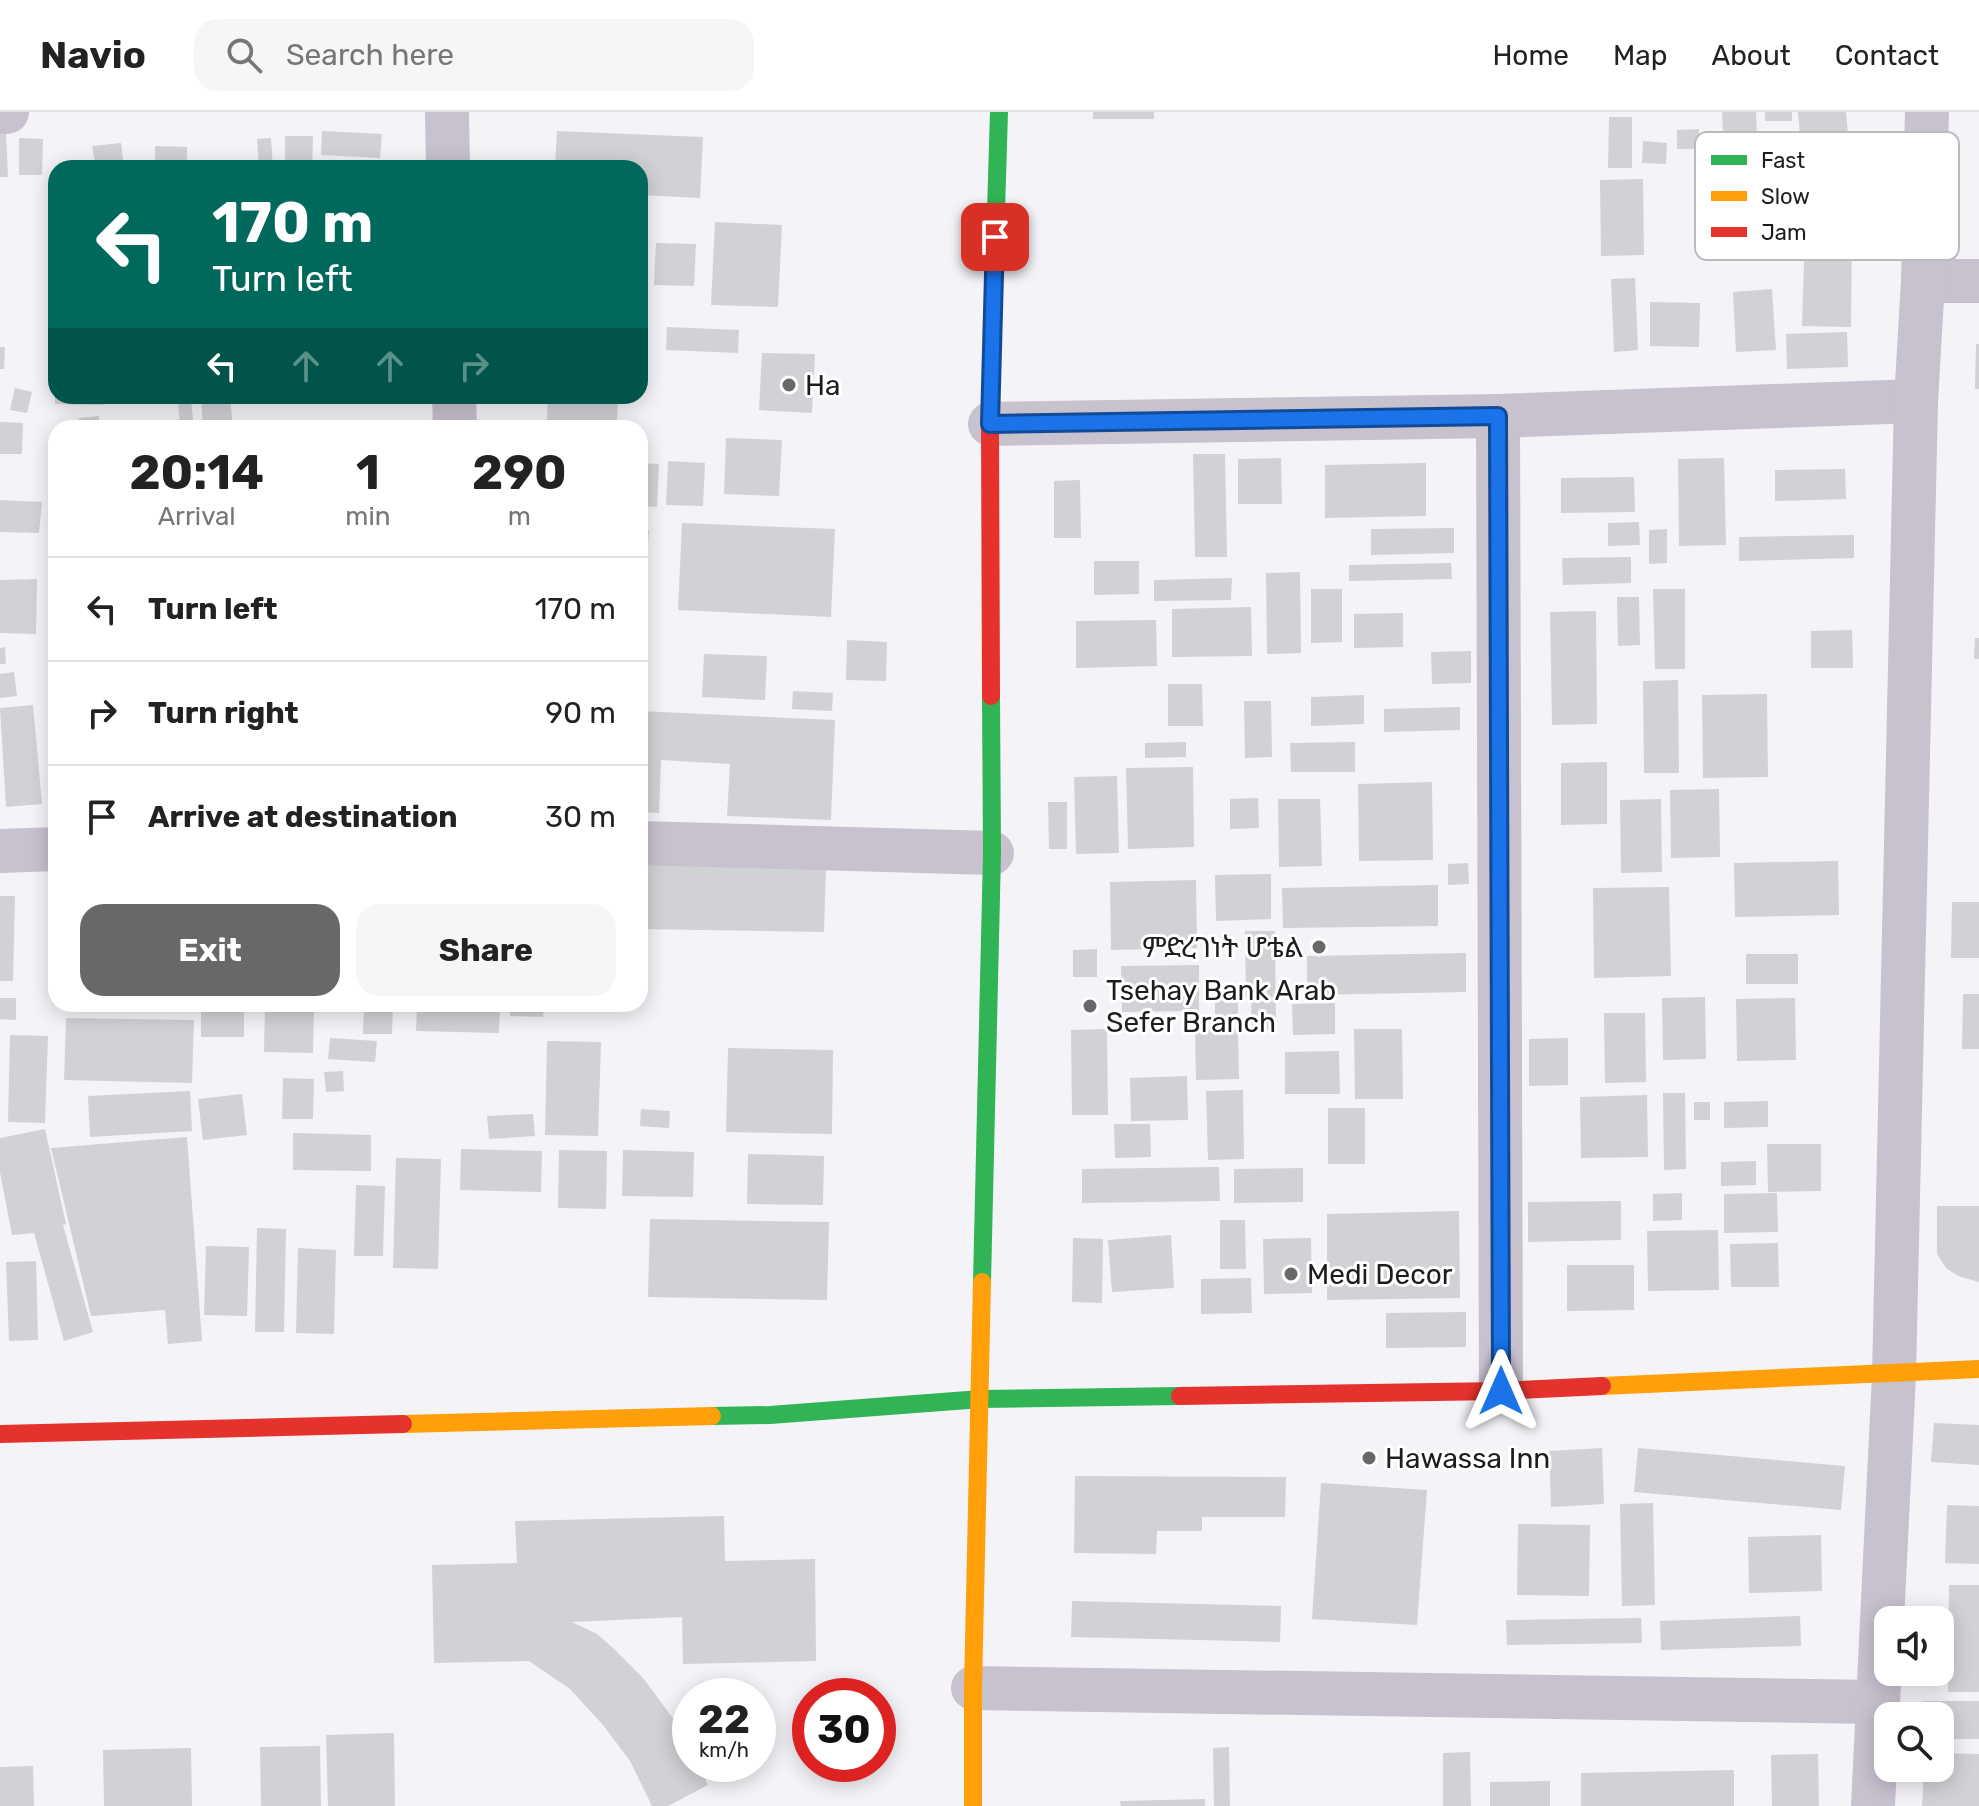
<!DOCTYPE html>
<html lang="en">
<head>
<meta charset="utf-8">
<style>
  :root { --surface:#fff; --page:#f6f6f6; --text:#222; --muted:#767676; --line:#e0e0e0; --accent:#68686b }
  body { margin:0; font-family:Rubik,"Noto Sans Ethiopic",sans-serif; background:var(--page); color:var(--text); height:100vh; display:flex; flex-direction:column; font-size:30px; white-space:nowrap }
  * { box-sizing:border-box; margin:0 }
  p { font-size:26px; color:var(--muted) }
  .icon { flex:none; width:44px; height:44px; fill:none; stroke:currentColor; stroke-width:2; stroke-linecap:round; stroke-linejoin:round }
  .map { position:relative; flex:1; overflow:hidden }
  .side { position:absolute; left:48px; top:308px; width:600px; height:592px; display:flex; flex-direction:column; background:var(--surface); border-radius:24px; box-shadow:0 4px 20px #0003 }
  .side>* { flex:none }
  .top-card { position:absolute; left:48px; top:48px; width:600px; height:244px; border-radius:24px; box-shadow:0 4px 20px #0003; background:#00695c; color:#fff; overflow:hidden }
  .tools { position:absolute; left:1874px; top:1494px; display:grid; gap:16px }
  .tools a { display:grid; place-items:center; width:80px; height:80px; border-radius:16px; background:var(--surface); box-shadow:0 4px 20px #0003; font-size:40px }
  .speed { position:absolute; left:672px; top:1566px; display:flex; gap:16px; font-size:40px; font-weight:700; text-align:center }
  .speed>* { display:grid; place-content:center; width:104px; height:104px; border-radius:50%; background:var(--surface); box-shadow:0 4px 20px #0003; line-height:1 }
  .speed small { font-size:20px; font-weight:400 }
  .speed .limit { border:12px solid #d22; background:#fff; color:#111 }
  .pin { position:absolute; display:grid; place-items:center; width:68px; height:68px; color:#fff; margin:-34px; border-radius:16px; box-shadow:0 4px 12px #0006 }
  .me { position:absolute; width:88px; margin:-44px; rotate:0deg; stroke-linejoin:round; filter:drop-shadow(0 0 6px #0008) }
  .turn { display:flex; align-items:center; gap:28px; height:168px; padding:0 32px; font-size:36px }
  .turn .icon { width:104px; height:104px; stroke-width:2.5 }
  .turn b { display:block; font-size:56px; line-height:68px }
  .lanes { display:flex; align-items:center; height:76px; padding:0 32px; background:#0003; justify-content:center; gap:40px; direction:ltr }
  .lanes .off { opacity:.35 }
  .eta { display:flex; justify-content:space-evenly; align-items:center; height:136px; text-align:center }
  .eta b { font-size:48px; font-weight:700; line-height:56px }
  .primary-button { display:flex; gap:16px; margin-top:auto; padding:16px 32px }
  .primary-button a { flex:1; height:92px; border-radius:24px; background:var(--accent); color:#fff; font-size:32px; font-weight:700; line-height:92px; text-align:center }
  .primary-button a+a { background:var(--page); color:var(--text) }
  ul { padding:0; list-style:none }
  li { display:flex; align-items:center; gap:24px; height:104px; padding:0 32px; border-top:2px solid var(--line) }
  li div { flex:1 }
  li b { display:block; font-size:30px }
  li em { font-style:normal }
  header { display:flex; align-items:center; gap:48px; box-sizing:border-box; height:112px; padding:0 40px; background:var(--surface); border-bottom:2px solid var(--line) }
  header strong { font-size:38px }
  nav { display:flex; gap:44px; margin-inline-start:auto; font-size:28px }
  .search { width:560px; height:72px; background:var(--page); display:flex; align-items:center; gap:20px; box-sizing:border-box; padding:0 28px; border-radius:24px; color:var(--muted); font-size:30px }
  .map>svg:first-child { display:block }
  .building { fill:#d1d2d5 }
  .lines { fill:none; stroke-linecap:round; stroke-linejoin:round }
  .street { stroke:#c8c1ce; stroke-width:44 }
  .fast { stroke:#30b455; stroke-width:18 }
  .slow { stroke:#ff9f0a; stroke-width:18 }
  .jam { stroke:#e5322d; stroke-width:18 }
  .route-casing { stroke:#114b97; stroke-width:20 }
  .route { stroke:#1a73e8; stroke-width:14 }
  .poi-dot { fill:#68686b; stroke:#fff; stroke-width:3 }
  .labels { text-anchor:middle; stroke-width:6; stroke-linejoin:round; paint-order:stroke }
  .poi-label { font-size:28px; fill:#1d1d1f; stroke:#fff; text-anchor:start }
  .key { fill:#fff; stroke:#bbbbbc; stroke-width:2 }
  .key-label { font-size:22px; fill:#1d1d1f }
</style>
</head>
<body>
<header>
<strong>Navio</strong>
<div class="search"><svg class="icon" aria-label="search" viewBox="0 0 24 24"><circle cx="10" cy="10" r="6"/><path d="M15 15l6 6"/></svg>Search here</div>
<nav><a>Home</a><a>Map</a><a>About</a><a>Contact</a></nav>
</header>
<div class="map">
<svg width="1979" height="1694" viewBox="0 0 1979 1694">
  <rect width="100%" height="100%" fill="#f4f4f8"/>
  <!-- building -->
  <g class="building">
    <rect x="1093" y="0" width="61" height="7"/>
    <path d="M1722 0H1756L1758 44 1724 47Z"/>
    <rect x="1765" y="0" width="27" height="9"/>
    <path d="M1798 0H1846L1850 44 1802 48Z"/>
    <path d="M1609 5H1632V56H1608Z"/>
    <path d="M1699 17V37H1677V18Z"/>
    <path d="M322 19 382 22 380 46 321 43Z"/>
    <path d="M557 19 703 25 700 86 640 83V56H555Z"/>
    <path d="M6 21 8 65H0V22Z"/>
    <path d="M285 24H313L312 56H285Z"/>
    <path d="M19 26 43 27 42 63H19Z"/>
    <path d="M271 26 273 56H259L257 27Z"/>
    <path d="M1643 29 1667 31 1666 52 1642 51Z"/>
    <path d="M121 31 124 56H96L92 34Z"/>
    <path d="M155 34 187 35V56H155Z"/>
    <path d="M1643 67 1644 143 1601 144 1600 68Z"/>
    <path d="M715 110 782 113 778 195 711 193Z"/>
    <path d="M1805 117 1852 118 1851 215 1802 214Z"/>
    <path d="M656 131 696 132 694 174 654 173Z"/>
    <path d="M49 164H56V221H53Z"/>
    <path d="M1635 166 1638 238 1614 240 1611 167Z"/>
    <path d="M1772 177 1776 238 1736 240 1733 180Z"/>
    <path d="M1650 190 1700 191 1699 235 1650 234Z"/>
    <path d="M667 215 739 218 738 241 666 238Z"/>
    <path d="M1847 220 1848 255 1787 257 1786 222Z"/>
    <path d="M1976 232H1979V277H1975Z"/>
    <path d="M0 235H5L4 257H0Z"/>
    <path d="M762 241 815 242 812 301 759 298Z"/>
    <path d="M15 276 32 280 27 301 10 298Z"/>
    <path d="M55 284H103V293L55 292Z"/>
    <path d="M201 284H230L233 316H203Z"/>
    <path d="M240 284H333V286L240 291Z"/>
    <path d="M548 284H618L617 311 547 308Z"/>
    <path d="M191 288 194 316H180L178 289Z"/>
    <path d="M99 304 100 316H80L79 306Z"/>
    <path d="M0 310 23 311 22 342H0Z"/>
    <path d="M726 326 782 328 779 384 724 382Z"/>
    <path d="M1193 342H1225L1227 445H1195Z"/>
    <path d="M1281 346 1282 392H1238V347Z"/>
    <path d="M1724 346 1726 433 1679 434 1678 347Z"/>
    <path d="M668 349 705 351 703 394 666 393Z"/>
    <path d="M640 351 659 352 657 395 640 394Z"/>
    <path d="M1426 351V404L1325 406V353Z"/>
    <path d="M1845 357 1846 387 1775 389V358Z"/>
    <path d="M1634 365 1635 400 1561 401V366Z"/>
    <path d="M1080 368 1081 426H1054V369Z"/>
    <path d="M0 388 42 390 39 421 0 420Z"/>
    <path d="M1639 410 1640 433 1608 434V411Z"/>
    <path d="M682 411 835 417 831 505 678 498Z"/>
    <path d="M1454 416V441L1371 443V417Z"/>
    <path d="M1667 417V451L1649 452V418Z"/>
    <path d="M640 418H649L646 461H640Z"/>
    <path d="M1854 423V446L1739 449V425Z"/>
    <path d="M1631 445V471L1563 473 1562 446Z"/>
    <path d="M1094 449H1139V482L1094 483Z"/>
    <path d="M1451 451 1452 467 1349 469V453Z"/>
    <path d="M1300 460 1301 541 1267 542 1266 461Z"/>
    <path d="M1232 466 1231 488 1154 489V468Z"/>
    <path d="M37 467 36 522 0 521V468Z"/>
    <path d="M1311 477H1342V530L1311 531Z"/>
    <path d="M1653 477H1685V557H1655Z"/>
    <path d="M1617 485H1639L1640 533 1618 534Z"/>
    <path d="M1251 495 1252 544 1172 545V497Z"/>
    <path d="M1596 499 1597 612 1552 613 1550 500Z"/>
    <path d="M1403 501V535L1354 536V502Z"/>
    <path d="M1156 508 1157 554 1076 556V509Z"/>
    <path d="M1852 518 1853 556H1811V519Z"/>
    <path d="M1975 526H1979V547H1974Z"/>
    <path d="M847 528 887 530 886 569 846 568Z"/>
    <path d="M5 535 6 552H0V536Z"/>
    <path d="M1471 539V571L1432 572 1431 540Z"/>
    <path d="M704 542 767 544 765 588 702 585Z"/>
    <path d="M14 560 17 584 0 586V562Z"/>
    <path d="M1678 568 1679 661H1644L1643 569Z"/>
    <path d="M1168 572H1202L1203 614H1168Z"/>
    <path d="M793 579 833 581 832 599 792 597Z"/>
    <path d="M1767 582 1768 665 1703 666 1702 583Z"/>
    <path d="M1364 583V612L1311 614V585Z"/>
    <path d="M1244 589H1271L1272 645 1245 646Z"/>
    <path d="M33 593 42 692 6 695 0 596Z"/>
    <path d="M1460 595V618L1384 620V597Z"/>
    <path d="M640 599 835 608 831 708 727 704 730 652 661 648 659 701 640 700Z"/>
    <path d="M49 601H56V662L50 663Z"/>
    <path d="M1186 630V645L1145 646V631Z"/>
    <path d="M1355 630V660H1291L1290 631Z"/>
    <path d="M1607 650V712L1561 713V651Z"/>
    <path d="M1193 655 1194 735 1128 737 1126 656Z"/>
    <path d="M1117 664 1119 741 1076 742 1074 665Z"/>
    <path d="M1432 670 1433 748 1359 749 1358 672Z"/>
    <path d="M1719 677 1720 745 1671 746 1670 678Z"/>
    <path d="M1258 686 1259 716 1230 717V687Z"/>
    <path d="M1278 687H1320L1322 754 1279 755Z"/>
    <path d="M1661 687 1662 760 1621 761 1620 688Z"/>
    <path d="M1048 690H1067V737H1049Z"/>
    <path d="M640 749 826 753 824 820 640 817Z"/>
    <path d="M1838 749 1839 803 1735 805 1734 751Z"/>
    <path d="M1468 751 1469 772 1448 773V752Z"/>
    <path d="M1271 762V807L1216 809 1215 763Z"/>
    <path d="M1196 768 1197 836 1111 838 1110 770Z"/>
    <path d="M1438 773V814L1283 816 1282 776Z"/>
    <path d="M1669 775 1671 864 1594 866 1593 776Z"/>
    <path d="M0 784H15L13 869H0Z"/>
    <path d="M1952 790H1979V846H1951Z"/>
    <path d="M1245 819H1275L1276 918H1252L1251 885H1246Z"/>
    <path d="M1097 837V865H1073V838Z"/>
    <path d="M1466 841V880L1307 883V844Z"/>
    <rect x="1746" y="842" width="52" height="30"/>
    <path d="M1199 853V899L1122 900 1121 854Z"/>
    <rect x="1215" y="882" width="23" height="25"/>
    <path d="M1963 882H1979V937H1962Z"/>
    <path d="M1705 885 1706 947 1663 948 1662 886Z"/>
    <path d="M0 886H16V908L0 907Z"/>
    <path d="M1795 886 1796 948 1737 949 1736 887Z"/>
    <path d="M1335 891V922L1293 923 1292 892Z"/>
    <path d="M265 892H314L313 941 264 940Z"/>
    <path d="M364 892H393L392 922H363Z"/>
    <path d="M417 892H500L499 921 416 919Z"/>
    <path d="M510 892H544L543 905 510 904Z"/>
    <rect x="201" y="900" width="43" height="25"/>
    <path d="M1604 901H1645L1646 970 1605 971Z"/>
    <path d="M66 906 194 908 192 971 64 968Z"/>
    <path d="M1107 917 1108 1003H1072L1071 918Z"/>
    <path d="M1238 917 1239 967 1196 968 1195 918Z"/>
    <path d="M1354 917H1402L1403 987H1355Z"/>
    <path d="M10 923 48 924 45 1011 8 1010Z"/>
    <path d="M330 926 377 929 375 950 328 947Z"/>
    <path d="M1568 926V973L1529 974V927Z"/>
    <path d="M547 929 601 930 598 1024 545 1023Z"/>
    <path d="M728 936 833 938 832 1022 726 1020Z"/>
    <path d="M1339 939 1340 982H1285V940Z"/>
    <path d="M343 959 344 979 326 980 324 960Z"/>
    <path d="M1187 964 1188 1008 1131 1009 1130 966Z"/>
    <path d="M283 966 314 967 313 1007H282Z"/>
    <path d="M1243 978 1244 1047 1208 1048 1206 979Z"/>
    <path d="M190 979 192 1019 90 1025 88 984Z"/>
    <path d="M1663 981H1685L1686 1057 1664 1058Z"/>
    <path d="M242 982 247 1023 203 1028 198 987Z"/>
    <path d="M1647 983 1648 1045 1581 1046 1580 985Z"/>
    <path d="M1768 989V1015L1724 1016V990Z"/>
    <rect x="1694" y="990" width="16" height="18"/>
    <rect x="1328" y="996" width="37" height="56"/>
    <path d="M641 997 670 999 669 1016 640 1014Z"/>
    <path d="M533 1002 535 1024 489 1027 487 1004Z"/>
    <path d="M1114 1012H1150L1151 1045 1115 1046Z"/>
    <path d="M45 1017 66 1112 63 1113 93 1220 64 1229 34 1121 12 1123 0 1060V1026Z"/>
    <path d="M293 1021 371 1023V1059L293 1058Z"/>
    <path d="M187 1025 202 1229 168 1232 165 1198 91 1204 51 1036Z"/>
    <path d="M1767 1032H1821V1079L1768 1080Z"/>
    <path d="M461 1037 542 1039 541 1080 460 1078Z"/>
    <path d="M559 1038 607 1039 606 1097 558 1096Z"/>
    <path d="M623 1038 694 1040 693 1085 622 1084Z"/>
    <path d="M748 1042 824 1044 823 1093 747 1092Z"/>
    <path d="M396 1046 441 1047 438 1157 393 1156Z"/>
    <path d="M1756 1049V1073L1721 1074V1050Z"/>
    <path d="M1219 1055 1220 1089 1082 1091V1057Z"/>
    <path d="M1303 1056V1090L1234 1091V1057Z"/>
    <path d="M356 1073 385 1074 383 1144H354Z"/>
    <path d="M1682 1081V1108L1653 1109V1082Z"/>
    <path d="M1777 1081 1778 1120 1724 1121V1082Z"/>
    <path d="M1621 1089V1128L1528 1130V1090Z"/>
    <path d="M1937 1094H1979V1170L1958 1164 1946 1156 1937 1142Z"/>
    <path d="M1459 1099 1460 1186 1327 1188V1102Z"/>
    <path d="M650 1107 829 1110 827 1188 648 1185Z"/>
    <path d="M1220 1108H1245L1246 1157H1220Z"/>
    <path d="M257 1116 286 1117 284 1220H255Z"/>
    <path d="M1718 1118 1719 1178 1648 1179 1647 1119Z"/>
    <path d="M1171 1123 1174 1176 1112 1180 1108 1128Z"/>
    <path d="M1073 1126 1103 1127 1102 1191 1072 1190Z"/>
    <path d="M1311 1126 1312 1181 1264 1182 1263 1127Z"/>
    <path d="M1778 1131 1779 1175H1731L1730 1132Z"/>
    <path d="M206 1134 249 1135 247 1204 204 1203Z"/>
    <path d="M298 1136 336 1138 334 1222 296 1221Z"/>
    <path d="M36 1149 38 1228 9 1229 6 1150Z"/>
    <path d="M1567 1153H1634V1198L1567 1199Z"/>
    <path d="M1251 1166 1252 1201 1201 1202V1167Z"/>
    <path d="M1466 1200V1235L1386 1236V1201Z"/>
    <path d="M1934 1311 1979 1313V1353L1931 1350Z"/>
    <path d="M1602 1336 1604 1392 1551 1395 1549 1339Z"/>
    <path d="M1638 1336 1845 1354 1841 1398 1634 1380Z"/>
    <path d="M1075 1364 1286 1365 1285 1405H1202V1419H1157L1156 1442 1074 1441Z"/>
    <path d="M1321 1371 1427 1378 1417 1513 1312 1507Z"/>
    <path d="M1653 1391 1655 1493 1622 1494 1620 1392Z"/>
    <path d="M1947 1393 1979 1394V1452L1945 1451Z"/>
    <path d="M724 1404 725 1449 815 1447 816 1549 683 1552 682 1505 572 1510 597 1522 613 1536 643 1566 681 1617 690 1636V1652H698L708 1673 668 1694H652L630 1649 603 1613 570 1577 529 1549 434 1551 432 1453 517 1451 515 1409Z"/>
    <path d="M1518 1412 1590 1413 1589 1484 1517 1483Z"/>
    <path d="M1821 1423 1822 1479 1749 1481 1748 1425Z"/>
    <path d="M1949 1473H1979V1580H1948Z"/>
    <path d="M1072 1489 1281 1494 1280 1530 1071 1525Z"/>
    <path d="M1800 1504 1801 1534 1661 1538 1660 1509Z"/>
    <path d="M1641 1506 1642 1531 1507 1533 1506 1508Z"/>
    <path d="M1923 1589H1979V1627H1940V1604H1923Z"/>
    <path d="M394 1621 395 1694H328L326 1623Z"/>
    <path d="M320 1634 321 1694H261L260 1635Z"/>
    <path d="M1229 1635 1230 1694H1214L1213 1636Z"/>
    <path d="M191 1636 192 1694H104L103 1638Z"/>
    <path d="M1470 1640 1471 1694H1443V1641Z"/>
    <path d="M1940 1641 1979 1642V1694H1922L1924 1656H1940Z"/>
    <path d="M1818 1642 1819 1694H1772L1771 1643Z"/>
    <path d="M33 1654 34 1694H0V1655Z"/>
    <path d="M1734 1658V1694H1581V1661Z"/>
    <path d="M1550 1669V1694H1490V1670Z"/>
    <path d="M1205 1687V1694H1121L1120 1689Z"/>
  </g>
  <g class="lines">
    <!-- street -->
    <g class="street">
      <path d="M0 0H7"/>
      <path d="M447 0 448 56"/>
      <path d="M1923 169H1979"/>
      <path d="M454 284 455 316"/>
      <path d="M1498 304 1501 1279"/>
      <path d="M990 312 1498 304 1916 289"/>
      <path d="M640 731 992 741"/>
      <path d="M0 739 56 737"/>
      <path d="M973 1576 1877 1590"/>
      <path d="M1873 1694 1894 1263 1916 289 1923 169 1927 0"/>
    </g>
    <!-- fast -->
    <g class="fast">
      <path d="M994 165 999 0"/>
      <path d="M982 1170 992 741 991 584"/>
      <path d="M712 1304 770 1303 981 1287 1180 1284"/>
    </g>
    <!-- slow -->
    <g class="slow">
      <path d="M1602 1274 1979 1257"/>
      <path d="M403 1312 712 1304"/>
      <path d="M973 1694V1576L982 1170"/>
    </g>
    <!-- jam -->
    <g class="jam">
      <path d="M991 584 990 312 994 165"/>
      <path d="M1180 1284 1501 1279 1602 1274"/>
      <path d="M0 1322 403 1312"/>
    </g>
  </g>
  <g class="lines">
    <defs>
      <path id="route" d="M995 125 990 312 1498 304 1501 1279"/>
    </defs>
    <!-- route casing -->
    <use href="#route" class="route-casing"/>
    <!-- route -->
    <use href="#route" class="route"/>
  </g>
  <!-- markers -->
  <g class="poi-dot">
    <circle cx="789" cy="273" r="8"/>
    <circle cx="1319" cy="835" r="8"/>
    <circle cx="1090" cy="894" r="8"/>
    <circle cx="1291" cy="1162" r="8"/>
    <circle cx="1369" cy="1346" r="8"/>
  </g>
  <g class="labels">
    <!-- poi labels -->
    <g class="poi-label">
      <text x="805" y="283">Ha</text>
      <text x="1303" y="845" text-anchor="end">ምድረገነት ሆቴል</text>
      <text x="1106" y="888">Tsehay Bank Arab<tspan x="1106" dy="32">Sefer Branch</tspan></text>
      <text x="1307" y="1172">Medi Decor</text>
      <text x="1385" y="1356">Hawassa Inn</text>
    </g>
  </g>
  <!-- legend -->
  <rect x="1695" y="20" width="264" height="128" rx="12" class="key"/>
  <rect x="1711" y="43" width="36" height="10" fill="#30b455"/>
  <rect x="1711" y="79" width="36" height="10" fill="#ff9f0a"/>
  <rect x="1711" y="115" width="36" height="10" fill="#e5322d"/>
  <g class="key-label">
    <text x="1761" y="56">Fast</text>
    <text x="1761" y="92">Slow</text>
    <text x="1761" y="128">Jam</text>
  </g>
</svg>
<div class="tools">
<a><svg class="icon" aria-label="sound" viewBox="0 0 24 24"><path d="M4 9h4l5-4v14l-5-4H4zM17 9q2 3 0 6"/></svg></a>
<a><svg class="icon" aria-label="search" viewBox="0 0 24 24"><circle cx="10" cy="10" r="6"/><path d="M15 15l6 6"/></svg></a>
</div>
<div class="speed"><div>22<small>km/h</small></div><div class="limit">30</div></div>
<div class="pin" style="left:995px;top:125px;background:#d93025"><svg class="icon" aria-label="arrive" viewBox="0 0 24 24"><path d="M6 21V4h12l-3 4 3 4H6"/></svg></div>
<svg class="me" style="left:1501px;top:1279px" viewBox="-20 -20 40 40"><path d="M0-17L14 15 0 8-14 15z" fill="#1a73e8" stroke="#fff" stroke-width="4"/></svg>
<div class="top-card">
<div class="turn"><svg class="icon" aria-label="left" viewBox="0 0 24 24"><path d="M17 20v-9H6M10 6l-5 5 5 5"/></svg><div><b>170 m</b>Turn left</div></div>
<div class="lanes"><svg class="icon" aria-label="left" viewBox="0 0 24 24"><path d="M17 20v-9H6M10 6l-5 5 5 5"/></svg><svg class="icon off" aria-label="ahead" viewBox="0 0 24 24"><path d="M12 20V5M6 11l6-6 6 6"/></svg><svg class="icon off" aria-label="ahead" viewBox="0 0 24 24"><path d="M12 20V5M6 11l6-6 6 6"/></svg><svg class="icon off" aria-label="right" viewBox="0 0 24 24"><path d="M7 20v-9h11M14 6l5 5-5 5"/></svg></div>
</div>
<section class="side">
<div class="eta">
<div><b>20:14</b><p>Arrival</p></div>
<div><b>1</b><p>min</p></div>
<div><b>290</b><p>m</p></div>
</div>
<ul>
<li><svg class="icon" aria-label="left" viewBox="0 0 24 24"><path d="M17 20v-9H6M10 6l-5 5 5 5"/></svg><div><b>Turn left</b></div><em>170 m</em></li>
<li><svg class="icon" aria-label="right" viewBox="0 0 24 24"><path d="M7 20v-9h11M14 6l5 5-5 5"/></svg><div><b>Turn right</b></div><em>90 m</em></li>
<li><svg class="icon" aria-label="arrive" viewBox="0 0 24 24"><path d="M6 21V4h12l-3 4 3 4H6"/></svg><div><b>Arrive at destination</b></div><em>30 m</em></li>
</ul>
<div class="primary-button"><a>Exit</a><a>Share</a></div>
</section>
</div>
</body>
</html>
